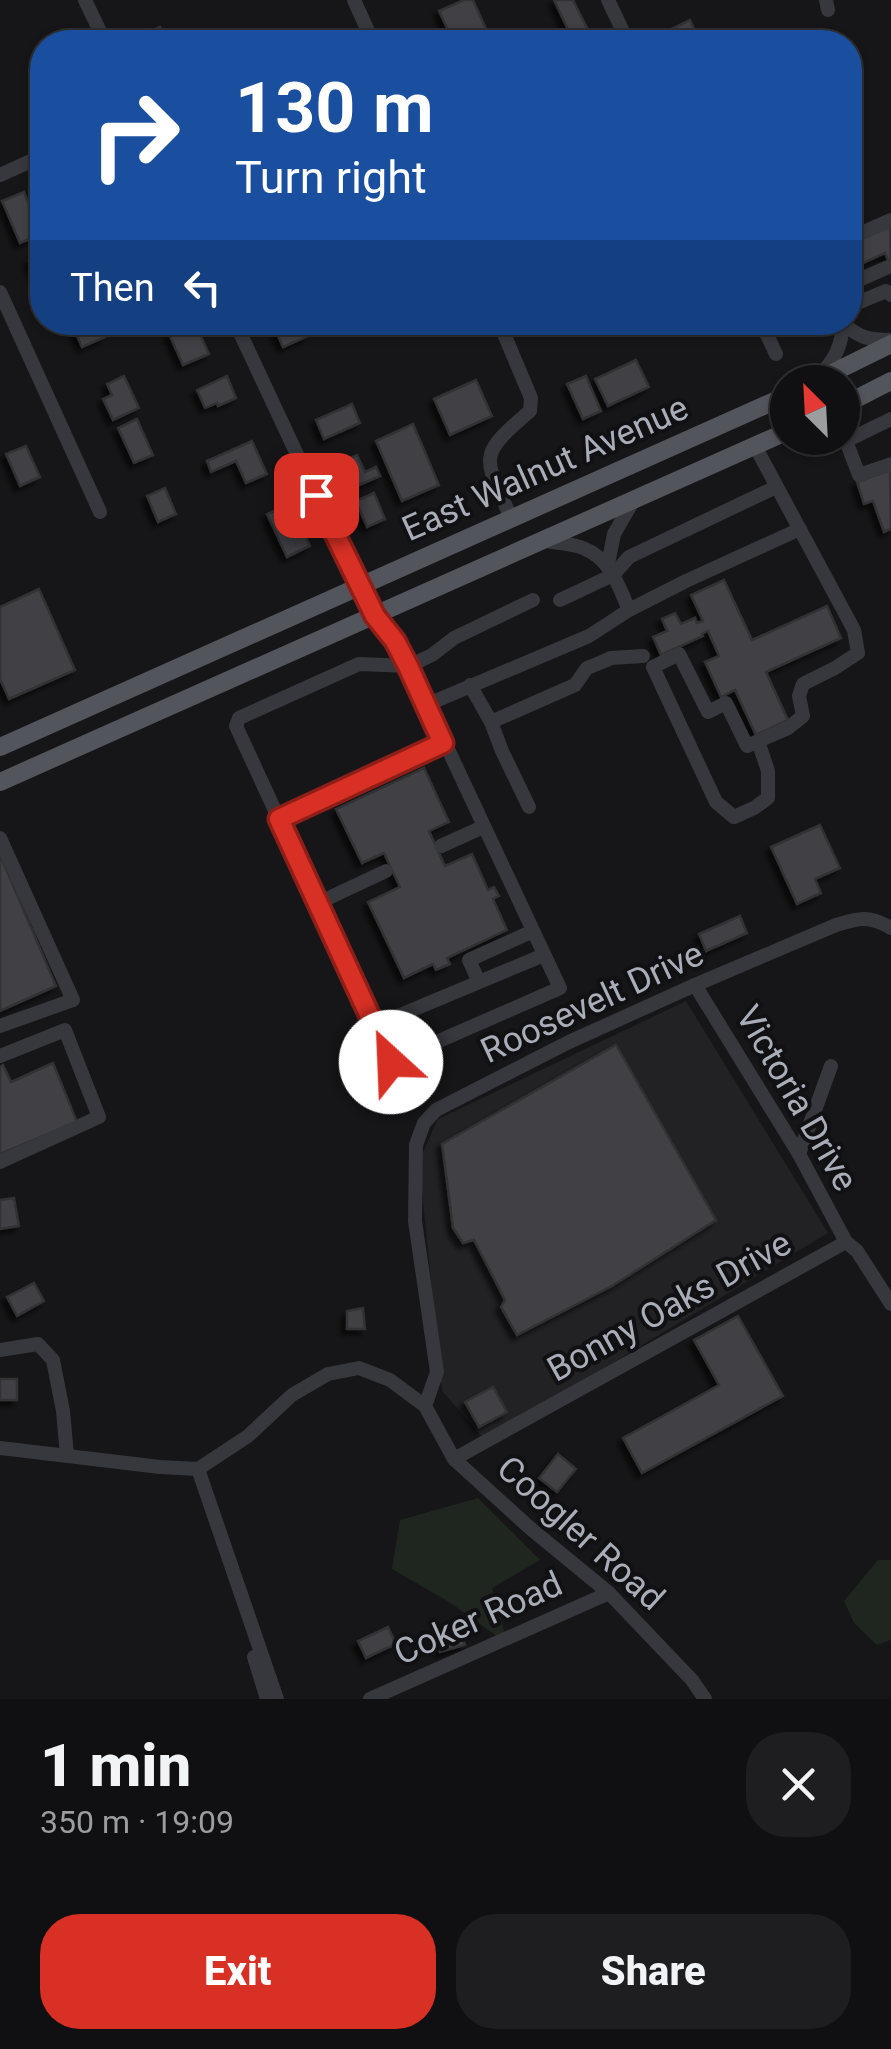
<!DOCTYPE html>
<html lang="en">
<head>
<meta charset="utf-8">
<style>
  :root { --surface:#101012; --page:#1e1e20; --text:#f1f3f6; --muted:#9c9d9f; --line:#303032; --accent:#d93025 }
  body { margin:0; font-family:Roboto,sans-serif; background:var(--page); color:var(--text); height:100vh; display:flex; flex-direction:column; font-size:38px; white-space:nowrap }
  * { box-sizing:border-box; margin:0 }
  p { font-size:32px; color:var(--muted) }
  .icon { flex:none; width:55px; height:55px; fill:none; stroke:currentColor; stroke-width:2; stroke-linecap:round; stroke-linejoin:round }
  .map { position:relative; height:1699px; overflow:hidden }
  .details { display:flex; flex-direction:column; background:var(--surface); flex:1 }
  .details>* { flex:none }
  .hud { position:absolute; left:30px; top:30px; width:832px; height:305px; border-radius:40px; box-shadow:0 2px 8px #0004,0 0 0 2px var(--line); background:#1a4fa0; color:#fff; overflow:hidden }
  .needle { width:65px; rotate:336deg }
  .fabs { position:absolute; left:770px; top:365px; display:grid; gap:20px }
  .fabs a { display:grid; place-items:center; width:90px; height:90px; border-radius:50%; background:var(--surface); box-shadow:0 2px 8px #0004,0 0 0 2px var(--line); font-size:50px }
  .pin { position:absolute; display:grid; place-items:center; width:85px; height:85px; color:#fff; margin:-42px; border-radius:20px; box-shadow:0 5px 15px #0006 }
  .me { position:absolute; width:110px; margin:-55px; rotate:335deg; stroke-linejoin:round; filter:drop-shadow(0 0 8px #0008) }
  .turn { display:flex; align-items:center; gap:35px; height:210px; padding:0 40px; font-size:45px }
  .turn .icon { width:130px; height:130px; stroke-width:2.5 }
  .turn b { display:block; font-size:70px; line-height:85px }
  .then { display:flex; align-items:center; height:95px; padding:0 40px; background:#0003; gap:20px; font-size:38px }
  .round { display:grid; place-items:center; flex:none; width:105px; height:105px; border-radius:40px; background:var(--page) }
  .head { display:flex; align-items:center; justify-content:space-between; height:170px; padding:0 40px }
  h1 { font-size:60px; font-weight:800; line-height:75px }
  .button { display:flex; gap:20px; margin-top:auto; padding:20px 40px }
  .button a { flex:1; height:115px; border-radius:40px; background:var(--accent); color:#fff; font-size:40px; font-weight:800; line-height:115px; text-align:center }
  .button a+a { background:var(--page); color:var(--text) }
  .map>svg:first-child { display:block }
  .built { fill:#222225 }
  .green { fill:#1e261f }
  .building { fill:#404145; stroke:#303034; stroke-width:2.5; filter:url(#shadow) }
  .lines { fill:none; stroke-linecap:round; stroke-linejoin:round }
  .minor { stroke:#37383d; stroke-width:14 }
  .major { stroke:#53555c; stroke-width:18 }
  .route-casing { stroke:#8d1f18; stroke-width:25 }
  .route { stroke:#d93025; stroke-width:18 }
  .labels { text-anchor:middle; stroke-width:8; stroke-linejoin:round; paint-order:stroke }
  .street-label { font-size:35px; fill:#a8adb8; stroke:#111113 }
</style>
</head>
<body>
<div class="map">
<svg width="891" height="1699" viewBox="0 0 891 1699">
  <defs>
    <filter id="shadow"><feDropShadow dx="-5" dy="5" stdDeviation="2.5" flood-color="#0009"/></filter>
  </defs>
  <rect width="100%" height="100%" fill="#161618"/>
  <!-- built -->
  <path class="built" d="M686 1001 828 1233 485 1440 442 1391 419 1161 438 1119Z"/>
  <!-- green -->
  <g class="green">
    <path d="M478 1498 540 1560 492 1588 508 1644 449 1602 392 1569 400 1520Z"/>
    <path d="M878 1560H891V1640L877 1645 854 1623 844 1601Z"/>
  </g>
  <!-- building -->
  <g class="building">
    <path d="M464 0H473L492 42H448L453 41 439 11Z"/>
    <path d="M554 0H573L587 28 571 36Z"/>
    <path d="M690 20 700 42H672L667 31Z"/>
    <path d="M160 27 167 42H142L140 36Z"/>
    <path d="M24 192 41 234 20 243 2 201Z"/>
    <path d="M890 226 891 267 885 253 850 269V243Z"/>
    <path d="M42 254V291L29 261Z"/>
    <path d="M71 322H99L105 337 82 347Z"/>
    <path d="M290 322H302L308 336 283 347 275 329Z"/>
    <path d="M195 323 209 354 183 365 169 334Z"/>
    <path d="M636 360 649 387 608 406 595 379Z"/>
    <path d="M124 376 139 408 113 420 103 399 112 395 107 384Z"/>
    <path d="M227 376 236 398 218 406 217 403 205 408 197 390Z"/>
    <path d="M586 376 601 411 583 419 567 384Z"/>
    <path d="M476 380 492 416 450 435 434 399Z"/>
    <path d="M352 404 360 423 324 439 316 420Z"/>
    <path d="M137 419 153 455 134 463 118 428Z"/>
    <path d="M413 424 439 485 402 501 376 441Z"/>
    <path d="M252 441 267 474 246 483 236 461 211 472 207 461Z"/>
    <path d="M26 446 40 477 20 486 6 454Z"/>
    <path d="M357 455 365 472 376 467 380 476 348 490 336 464Z"/>
    <path d="M890 470 891 529 884 532 873 501 864 504 857 482Z"/>
    <path d="M165 488 176 514 158 522 147 496Z"/>
    <path d="M374 493 385 519 367 527 356 501Z"/>
    <path d="M291 503 310 546 287 557 267 514Z"/>
    <path d="M724 580 752 640 827 606 841 638 766 672 788 720 756 735 735 690 721 697 705 662 719 656 708 631 702 634 703 636 661 655 653 637 667 631 662 619 675 613 681 624 695 618 697 623 703 621 691 595Z"/>
    <path d="M39 589 75 670 9 699 0 679V607Z"/>
    <path d="M424 768 449 822 429 831 445 866 472 854 488 890 494 887 499 896 493 899 507 930 447 958 450 964 436 970 433 964 404 978 368 902 400 887 384 853 362 863 336 809Z"/>
    <path d="M820 825 840 868 815 879 821 893 797 904 771 847Z"/>
    <path d="M1 857 56 986 0 1011V858Z"/>
    <path d="M740 916 747 933 706 951 699 934Z"/>
    <path d="M616 1045 716 1220 612 1286 517 1335 501 1307 505 1300 474 1240 463 1243 453 1228 442 1144Z"/>
    <path d="M53 1063 77 1122 0 1154V1067L3 1065 11 1082Z"/>
    <path d="M14 1198 19 1226 0 1229V1200Z"/>
    <path d="M34 1283 44 1301 17 1316 7 1297Z"/>
    <path d="M363 1308 365 1329H347V1311Z"/>
    <path d="M738 1316 783 1396 642 1473 623 1438 719 1385 694 1340Z"/>
    <rect x="0" y="1379" width="17" height="21"/>
    <path d="M493 1387 507 1412 479 1427 465 1402Z"/>
    <path d="M558 1454 576 1469 557 1492 539 1478Z"/>
    <path d="M459 1623 465 1645 440 1652 434 1630Z"/>
    <path d="M388 1627 396 1644 366 1658 358 1641Z"/>
  </g>
  <g class="lines">
    <!-- minor -->
    <g class="minor">
      <path d="M85 0 105 42"/>
      <path d="M354 0 373 42"/>
      <path d="M608 0 628 42"/>
      <path d="M826 0 828 10"/>
      <path d="M0 175 42 156"/>
      <path d="M850 238 891 220"/>
      <path d="M850 284 888 267"/>
      <path d="M0 292 100 512"/>
      <path d="M850 306 886 291 891 295"/>
      <path d="M235 322 359 587C374 615 394 638 409 666L560 988 391 1062 236 726 239 718 359 664 409 666 432 655 454 638 533 600"/>
      <path d="M499 322 531 398 530 411C476 457 484 456 511 518"/>
      <path d="M761 322 776 354"/>
      <path d="M795 322 796 325 804 322"/>
      <path d="M843 324C861 338 868 340 891 340"/>
      <path d="M820 375C836 358 842 345 843 322"/>
      <path d="M891 419 846 441 859 475 891 464"/>
      <path d="M755 446 854 630 858 653 835 668 803 684 799 696 803 716 788 728 747 746 726 703 708 712 679 654 653 667 716 802 734 817 754 808 768 798V771L758 741"/>
      <path d="M544 540C556 544 572 543 583 548 611 559 618 585 629 610L686 581 800 529"/>
      <path d="M608 564 614 534 633 501"/>
      <path d="M560 600 613 575 629 557 776 487"/>
      <path d="M470 685 491 722 575 685 587 668 602 662 611 658 643 656"/>
      <path d="M426 705 589 636 629 610"/>
      <path d="M491 722 502 751 529 807"/>
      <path d="M279 819 443 743"/>
      <path d="M0 838 73 1000 0 1026"/>
      <path d="M441 846 483 827"/>
      <path d="M318 903 386 871"/>
      <path d="M479 982 469 960 533 931"/>
      <path d="M695 985 799 1154 846 1242 857 1251 891 1304"/>
      <path d="M374 1026 544 955"/>
      <path d="M0 1056 65 1030 99 1117 0 1162"/>
      <path d="M799 1154 831 1066"/>
      <path d="M0 1350 38 1344 53 1360 63 1411 67 1455"/>
      <path d="M425 1406 437 1372 415 1221 416 1145 424 1123 436 1110 569 1042 695 985 836 925C859 918 869 915 891 928"/>
      <path d="M0 1448 160 1467 198 1469 248 1436 292 1395 328 1374 359 1368 390 1380 425 1406 454 1459 530 1528 609 1593 692 1680 705 1699"/>
      <path d="M454 1459 846 1242"/>
      <path d="M198 1469 277 1699"/>
      <path d="M254 1657 267 1699"/>
      <path d="M370 1699 609 1593"/>
    </g>
    <!-- major -->
    <g class="major">
      <path d="M814 382 891 344"/>
      <path d="M842 406 891 381"/>
      <path d="M0 747 788 395"/>
      <path d="M0 782 788 431"/>
    </g>
  </g>
  <g class="lines">
    <defs>
      <path id="route" d="M316 495 375 616 395 641 408 666 443 743 279 819 391 1062"/>
    </defs>
    <!-- route casing -->
    <use href="#route" class="route-casing"/>
    <!-- route -->
    <use href="#route" class="route"/>
  </g>
  <g class="labels">
    <!-- street labels -->
    <g class="street-label">
      <text transform="translate(545 468) rotate(-24)" y="12">East Walnut Avenue</text>
      <text transform="translate(592 1002) rotate(-25)" y="12">Roosevelt Drive</text>
      <text transform="translate(797 1098) rotate(60)" y="12">Victoria Drive</text>
      <text transform="translate(669 1306) rotate(-29)" y="12">Bonny Oaks Drive</text>
      <text transform="translate(581 1533) rotate(42)" y="12">Coogler Road</text>
      <text transform="translate(478 1618) rotate(-24)" y="12">Coker Road</text>
    </g>
  </g>
</svg>
<div class="fabs">
<a><svg class="needle" viewBox="-14 -14 28 28"><path d="M0-13l5 13h-10z" fill="#e53935"/><path d="M0 13l5-13h-10z" fill="#9c9d9f"/></svg></a>
</div>
<div class="pin" style="left:316px;top:495px;background:#d93025"><svg class="icon" aria-label="arrive" viewBox="0 0 24 24"><path d="M6 21V4h12l-3 4 3 4H6"/></svg></div>
<svg class="me" style="left:391px;top:1062px" viewBox="-20 -20 40 40"><circle r="19" fill="#fff"/><path d="M0-13L10 11 0 6-10 11z" fill="#d93025"/></svg>
<div class="hud">
<div class="turn"><svg class="icon" aria-label="right" viewBox="0 0 24 24"><path d="M7 20v-9h11M14 6l5 5-5 5"/></svg><div><b>130 m</b>Turn right</div></div>
<div class="then">Then<svg class="icon" aria-label="left" viewBox="0 0 24 24"><path d="M17 20v-9H6M10 6l-5 5 5 5"/></svg></div>
</div>
</div>
<section class="details">
<div class="head"><div><h1>1 min</h1><p>350 m · 19:09</p></div><a class="round"><svg class="icon" aria-label="close" viewBox="0 0 24 24"><path d="M6 6l12 12M18 6L6 18"/></svg></a></div>
<div class="button"><a>Exit</a><a>Share</a></div>
</section>
</body>
</html>
